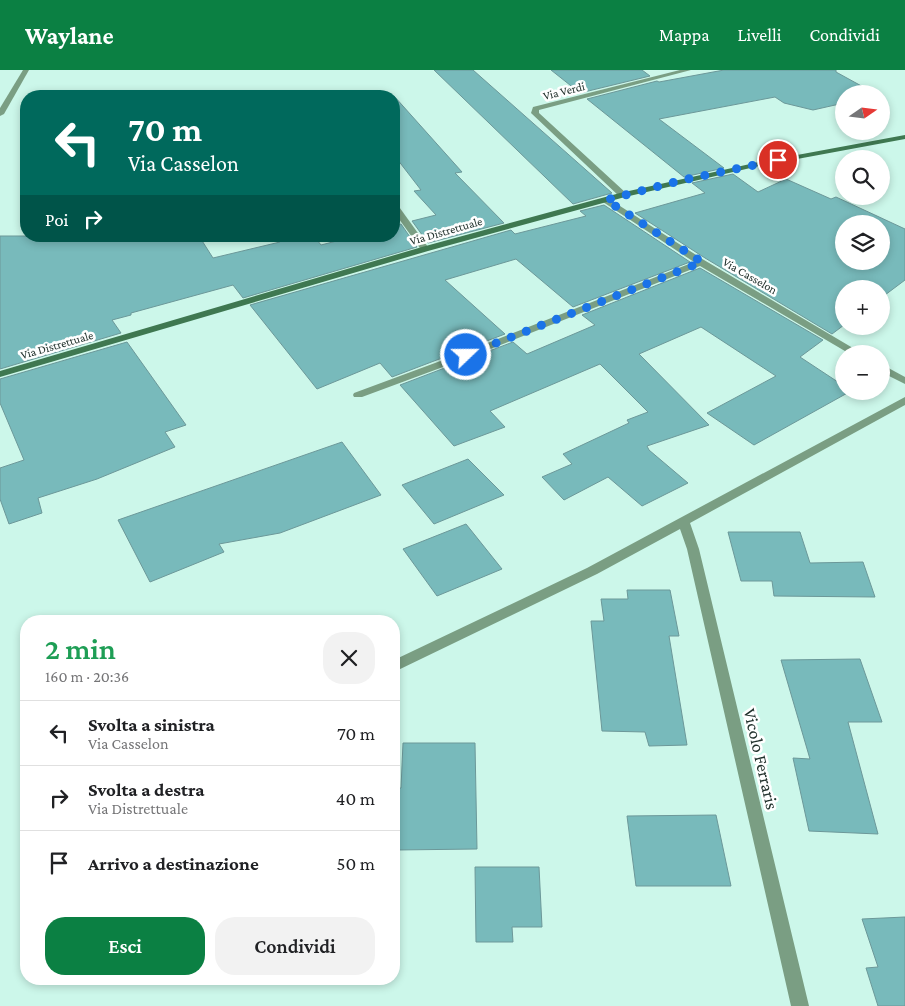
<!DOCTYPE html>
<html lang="it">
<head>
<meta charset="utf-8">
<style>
  :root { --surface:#fff; --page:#f2f2f2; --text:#202124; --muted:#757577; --line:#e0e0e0; --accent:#0b8043 }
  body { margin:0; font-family:"Crimson Pro",serif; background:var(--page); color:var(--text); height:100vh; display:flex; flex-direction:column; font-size:19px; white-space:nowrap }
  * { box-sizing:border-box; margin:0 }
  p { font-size:16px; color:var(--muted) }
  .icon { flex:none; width:28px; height:28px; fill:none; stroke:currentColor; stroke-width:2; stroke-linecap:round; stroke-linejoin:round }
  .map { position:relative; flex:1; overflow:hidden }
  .panel { position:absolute; left:20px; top:545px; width:380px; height:370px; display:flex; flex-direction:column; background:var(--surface); border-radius:20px; box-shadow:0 2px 8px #0003 }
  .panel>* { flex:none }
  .banner { position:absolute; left:20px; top:20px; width:380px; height:152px; border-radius:20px; box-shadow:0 2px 8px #0003; background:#00695c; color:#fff; overflow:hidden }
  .needle { width:32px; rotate:76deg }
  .tools { position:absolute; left:835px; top:15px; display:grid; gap:10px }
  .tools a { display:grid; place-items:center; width:55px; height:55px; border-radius:50%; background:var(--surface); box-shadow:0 2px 8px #0003; font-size:25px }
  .pin { position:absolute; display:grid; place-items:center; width:42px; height:42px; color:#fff; margin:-21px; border:2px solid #fff; border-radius:50%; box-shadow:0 1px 5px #0007 }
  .me { position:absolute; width:55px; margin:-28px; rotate:68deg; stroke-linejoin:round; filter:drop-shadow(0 0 4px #0008) }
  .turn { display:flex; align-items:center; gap:18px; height:105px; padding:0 25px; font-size:22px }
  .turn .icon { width:65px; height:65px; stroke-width:2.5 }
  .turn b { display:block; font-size:35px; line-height:42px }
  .then { display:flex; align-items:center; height:48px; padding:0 25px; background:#0003; gap:10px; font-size:19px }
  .round { display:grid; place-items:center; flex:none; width:52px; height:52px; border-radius:20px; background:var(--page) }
  .head { display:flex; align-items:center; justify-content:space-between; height:85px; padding:0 25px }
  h1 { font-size:30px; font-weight:600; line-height:38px; color:#1e9e55 }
  .cta { display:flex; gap:10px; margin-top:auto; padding:10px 25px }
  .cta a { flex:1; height:58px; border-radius:20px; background:var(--accent); color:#fff; font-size:20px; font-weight:600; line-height:58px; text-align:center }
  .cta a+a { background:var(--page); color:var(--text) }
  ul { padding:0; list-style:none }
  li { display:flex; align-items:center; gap:15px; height:65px; padding:0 25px; border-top:1px solid var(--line) }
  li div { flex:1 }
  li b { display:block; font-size:19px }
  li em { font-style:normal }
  header { display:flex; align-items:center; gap:30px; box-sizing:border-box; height:70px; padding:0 25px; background:var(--accent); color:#fff }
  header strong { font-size:24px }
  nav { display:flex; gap:28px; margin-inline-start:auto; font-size:18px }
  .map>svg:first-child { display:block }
  .building { fill:#78babb; stroke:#6c9899; fill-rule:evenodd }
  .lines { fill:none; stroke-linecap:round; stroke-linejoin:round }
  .minor { fill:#7a9e83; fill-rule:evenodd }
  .secondary { fill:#3f7851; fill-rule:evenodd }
  .route { stroke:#1a73e8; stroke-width:9; stroke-dasharray:0 16.2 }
  .labels { text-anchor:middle; stroke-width:5; stroke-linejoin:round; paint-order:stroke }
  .far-street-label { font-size:12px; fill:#21312c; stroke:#fff }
  .near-street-label { font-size:18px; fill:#21312c; stroke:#fff }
</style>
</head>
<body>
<header>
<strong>Waylane</strong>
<nav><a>Mappa</a><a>Livelli</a><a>Condividi</a></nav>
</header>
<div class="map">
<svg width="905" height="936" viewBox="0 0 905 936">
  <rect width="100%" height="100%" fill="#ccf7ea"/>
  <!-- building -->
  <g class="building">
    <path d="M434 0H473L612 123 573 134Z"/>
    <path d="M551 0H642L650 6 580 23Z"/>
    <path d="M724 0H836V2L876 24H844V33L813 40 784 33 775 27 659 49 724 98 684 107 587 29 657 11 659 12Z"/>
    <path d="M394 26 462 102 455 103 504 153 428 173 412 151 436 145 414 121 421 120 394 85Z"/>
    <path d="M733 104 758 122 786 109 831 129 836 127 905 159V210L881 228V219H844V255L832 264 705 188 635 143 705 123 692 113ZM844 154H881V191H844Z"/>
    <path d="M604 135 690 192 573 237 516 189 445 210 505 264 392 307 380 293 317 319 250 235 511 160 515 164 586 146 580 141Z"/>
    <path d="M401 154 417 177 243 228 233 215 131 243V245L112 250 121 263 0 299V166H199L213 188 280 172 275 166H314L321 175 356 166H394V156Z"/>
    <path d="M700 198 823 270 800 287 844 316V321H851L754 375 707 343 776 306 701 257 639 284 709 355 647 376 649 380 688 413 642 436 608 407 564 430 542 407 572 394 563 384 629 353 627 350 648 342 600 294 490 341 505 357 454 376 400 315 513 272 527 284 595 255 582 245Z"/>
    <path d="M127 272 186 355 165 362 175 377 97 409 38 428 42 443 9 454 0 429V398L24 390 0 333V309Z"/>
    <path d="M342 372 381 425 280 463 219 474 224 482 150 512 118 450Z"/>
    <path d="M468 389 504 425 434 454 402 415Z"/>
    <path d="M466 454 502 499 437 526 403 479Z"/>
    <path d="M728 462H800L810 493 863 492 875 527 774 526 772 511H741Z"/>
    <path d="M627 520H670L679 566H669L687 675 649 676 645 662 602 661 591 551H604L601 529H628Z"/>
    <path d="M860 589 882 652H848L878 764 809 761 793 688 810 689 781 590Z"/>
    <path d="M403 673H475L477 779 396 780V719L401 718Z"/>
    <path d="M716 745 731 816H636L627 746Z"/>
    <path d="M475 797H539L542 857H512L513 872H476Z"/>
    <path d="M905 847V936H878L866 898 878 897 862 849Z"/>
  </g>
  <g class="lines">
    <!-- minor -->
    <g class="minor">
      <path d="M23 0H29L4 44 0 46V38Z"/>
      <path d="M680 0H691L539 40V43L626 123V127H620L531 43 533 37Z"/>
      <path d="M606 127 704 190 863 284H850L700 196 470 287 362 327H354L353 325 354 323 462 283 694 192 603 132 602 130Z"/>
      <path d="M394 133 397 134 428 177V181H422L394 142Z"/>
      <path d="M881 294 905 307V314L881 302Z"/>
      <path d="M905 327V335L690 453 699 479 809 936H791L687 479 680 459 597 504 394 602V590L587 498Z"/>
    </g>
    <!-- secondary -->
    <path class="secondary" d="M905 65V69L759 96 625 127 428 181 0 307V301L422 177 620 123 759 92Z"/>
  </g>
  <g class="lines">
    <!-- route -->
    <path class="route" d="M466 285 702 192 606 130 683 110 778 90"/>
  </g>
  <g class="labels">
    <!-- far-street labels -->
    <g class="far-street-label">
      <text transform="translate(564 21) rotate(-14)" y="4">Via Verdi</text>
      <text transform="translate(446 161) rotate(-16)" y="4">Via Distrettuale</text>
      <text transform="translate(750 206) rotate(30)" y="4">Via Casselon</text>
      <text transform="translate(57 275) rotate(-16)" y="4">Via Distrettuale</text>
    </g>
    <!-- near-street labels -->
    <g class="near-street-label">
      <text transform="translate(761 689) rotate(77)" y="6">Vicolo Ferraris</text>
    </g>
  </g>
</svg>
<div class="tools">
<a><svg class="needle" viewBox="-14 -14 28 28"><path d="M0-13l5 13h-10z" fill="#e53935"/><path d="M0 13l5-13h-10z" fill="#757577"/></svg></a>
<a><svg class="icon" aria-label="search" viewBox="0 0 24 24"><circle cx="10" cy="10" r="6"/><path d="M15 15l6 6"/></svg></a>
<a><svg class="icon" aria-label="layers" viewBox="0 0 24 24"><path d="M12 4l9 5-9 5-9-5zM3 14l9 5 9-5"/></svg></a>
<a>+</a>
<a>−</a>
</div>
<div class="pin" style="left:778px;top:90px;background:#d93025"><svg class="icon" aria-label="arrive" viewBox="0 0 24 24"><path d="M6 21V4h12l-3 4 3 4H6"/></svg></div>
<svg class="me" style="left:466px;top:285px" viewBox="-20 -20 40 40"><circle r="17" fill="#1a73e8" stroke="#fff" stroke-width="3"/><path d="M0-11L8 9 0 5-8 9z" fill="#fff"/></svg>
<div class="banner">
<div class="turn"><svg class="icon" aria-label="left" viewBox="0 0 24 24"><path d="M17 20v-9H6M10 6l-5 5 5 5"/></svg><div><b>70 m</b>Via Casselon</div></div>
<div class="then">Poi<svg class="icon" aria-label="right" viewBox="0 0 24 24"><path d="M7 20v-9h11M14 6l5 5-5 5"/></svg></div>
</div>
<section class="panel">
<div class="head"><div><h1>2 min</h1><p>160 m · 20:36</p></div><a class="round"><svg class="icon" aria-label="close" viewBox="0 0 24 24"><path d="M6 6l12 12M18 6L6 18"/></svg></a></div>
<ul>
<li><svg class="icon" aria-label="left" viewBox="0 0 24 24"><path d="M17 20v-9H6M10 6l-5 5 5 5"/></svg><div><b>Svolta a sinistra</b><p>Via Casselon</p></div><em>70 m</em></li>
<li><svg class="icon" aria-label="right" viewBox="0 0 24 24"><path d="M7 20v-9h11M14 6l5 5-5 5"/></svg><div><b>Svolta a destra</b><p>Via Distrettuale</p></div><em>40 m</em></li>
<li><svg class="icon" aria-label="arrive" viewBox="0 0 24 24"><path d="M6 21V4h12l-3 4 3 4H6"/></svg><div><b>Arrivo a destinazione</b></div><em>50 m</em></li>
</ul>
<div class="cta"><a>Esci</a><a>Condividi</a></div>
</section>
</div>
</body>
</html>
